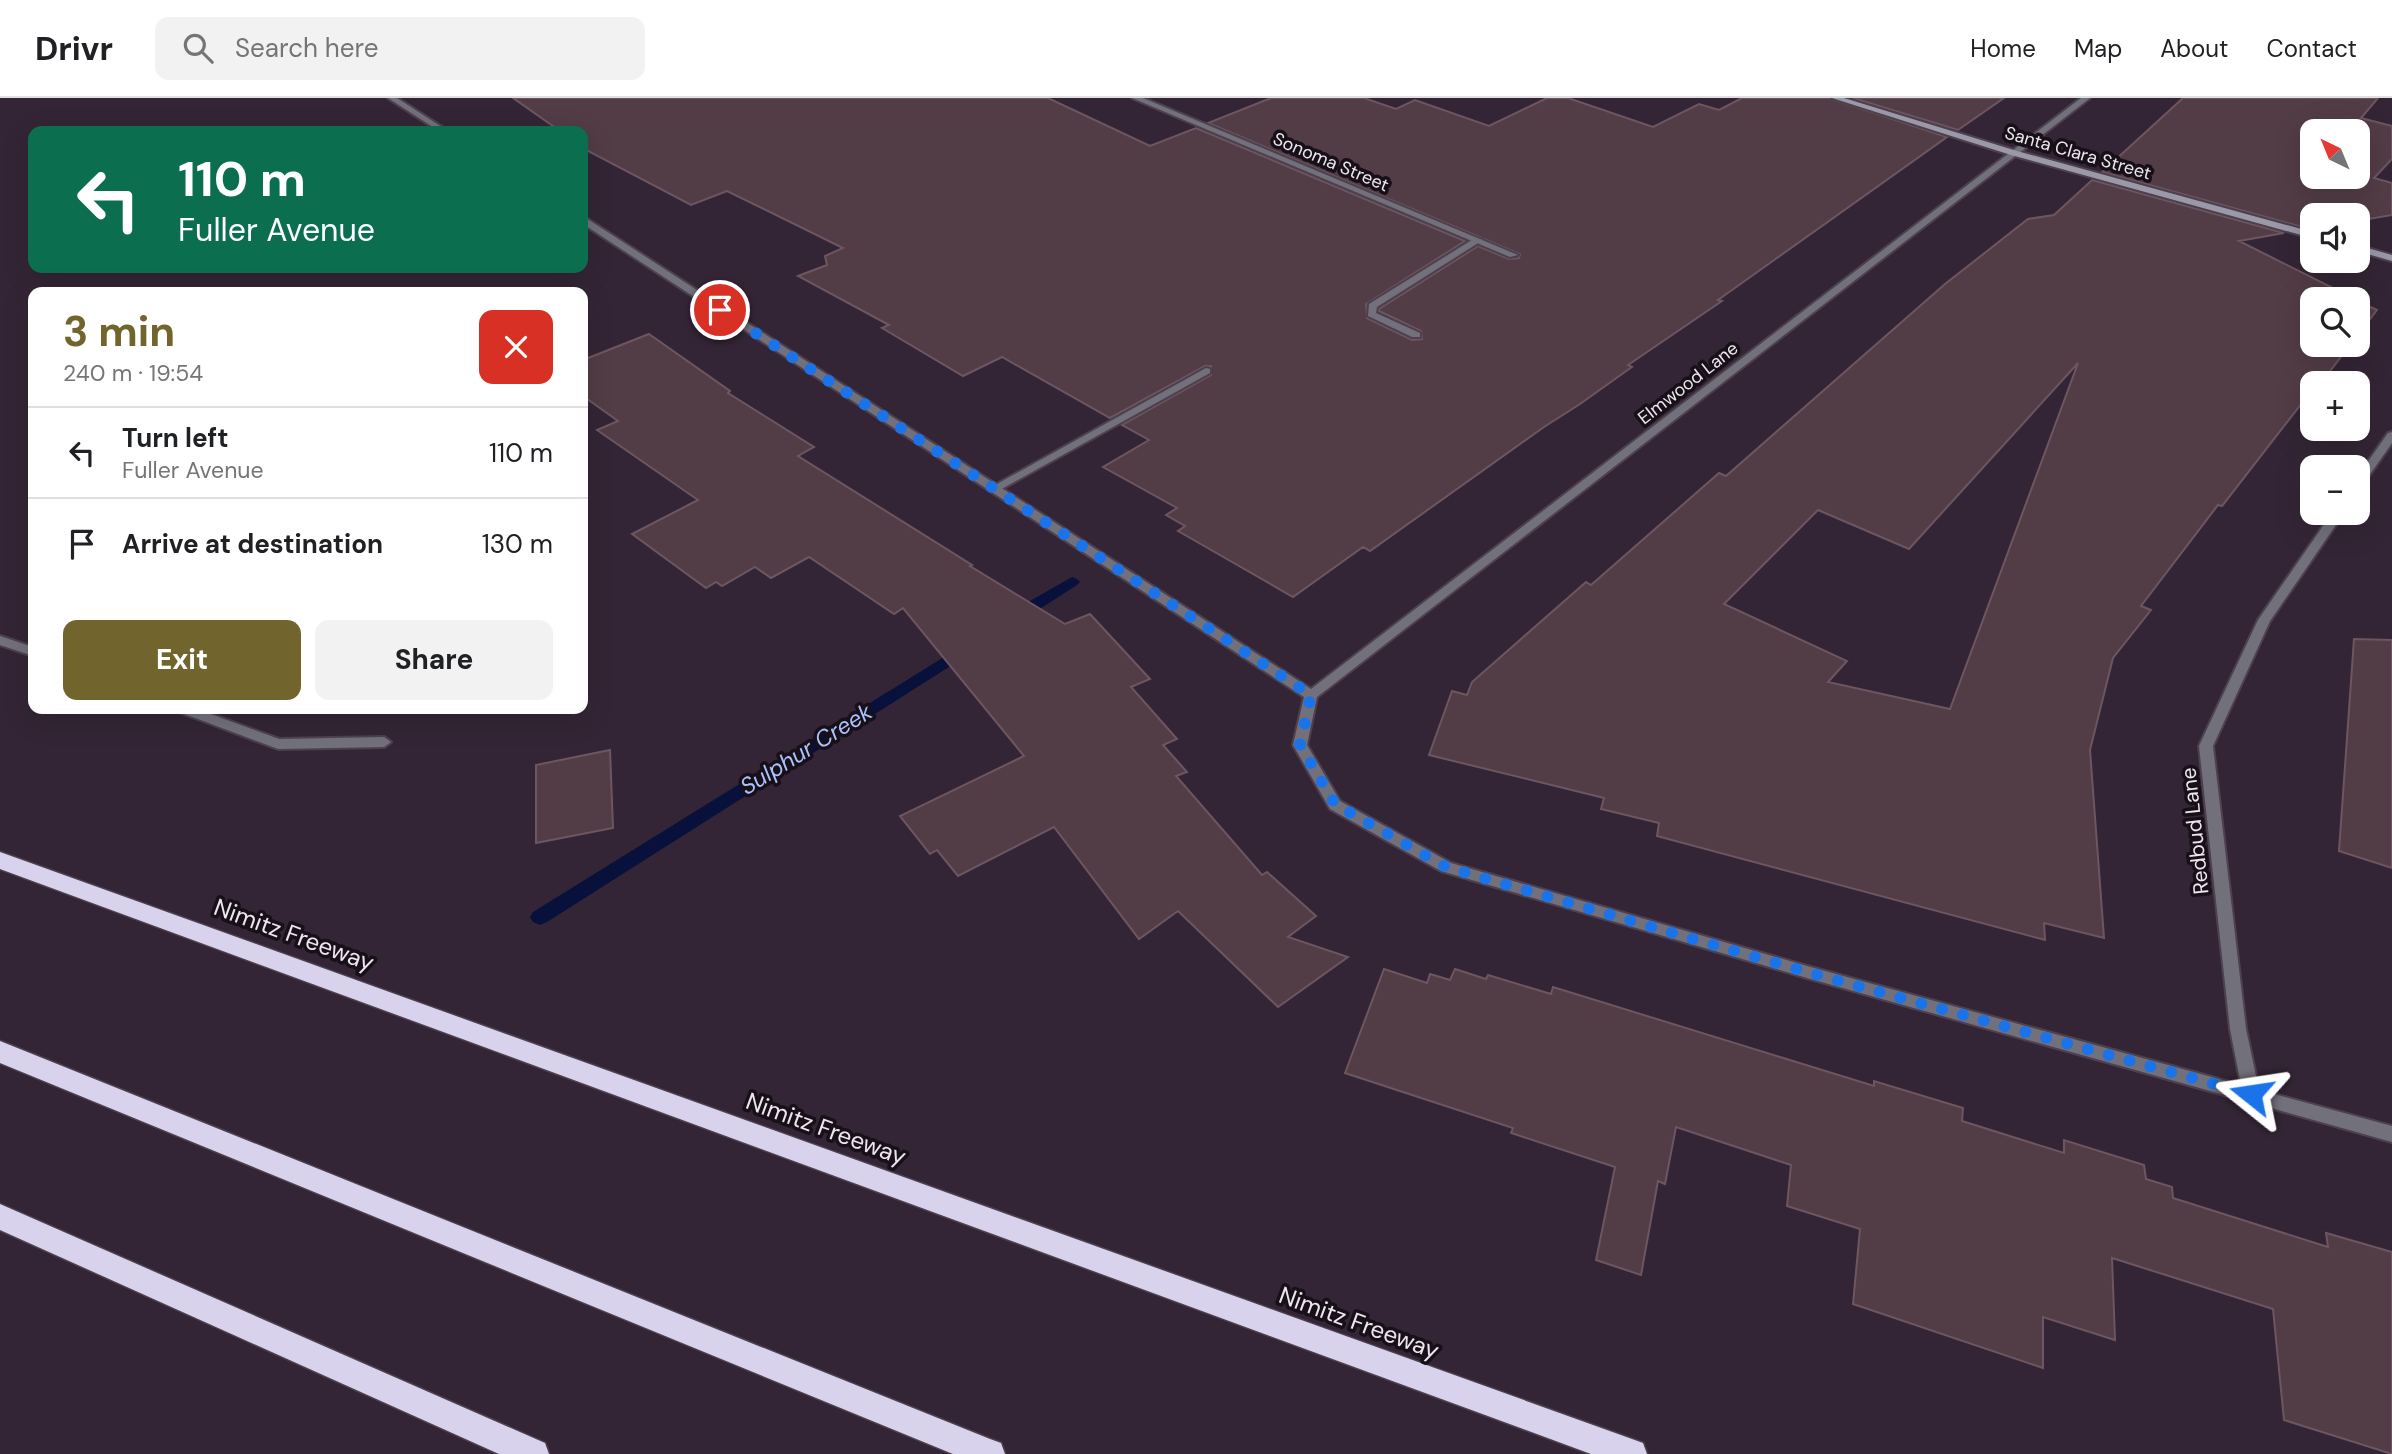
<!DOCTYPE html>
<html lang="en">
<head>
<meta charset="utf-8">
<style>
  :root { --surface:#fff; --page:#f2f2f2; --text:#202124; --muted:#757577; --line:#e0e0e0; --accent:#71642c }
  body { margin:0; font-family:"DM Sans",sans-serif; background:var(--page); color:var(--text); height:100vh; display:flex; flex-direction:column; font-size:26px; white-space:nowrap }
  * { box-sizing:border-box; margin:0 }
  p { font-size:23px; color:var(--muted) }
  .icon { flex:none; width:38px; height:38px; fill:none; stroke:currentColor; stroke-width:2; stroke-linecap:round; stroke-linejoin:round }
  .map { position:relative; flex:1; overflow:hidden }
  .details { position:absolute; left:28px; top:189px; width:560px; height:427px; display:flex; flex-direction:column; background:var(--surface); border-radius:14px; box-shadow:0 7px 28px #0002 }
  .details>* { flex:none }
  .guide { position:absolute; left:28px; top:28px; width:560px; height:147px; border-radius:14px; box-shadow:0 7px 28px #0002; background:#0b6e4f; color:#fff; overflow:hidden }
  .needle { width:46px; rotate:317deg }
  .tools { position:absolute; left:2300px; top:21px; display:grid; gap:14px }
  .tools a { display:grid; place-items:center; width:70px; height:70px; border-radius:14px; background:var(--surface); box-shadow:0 7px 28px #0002; font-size:35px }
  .pin { position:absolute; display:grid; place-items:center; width:60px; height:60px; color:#fff; margin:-30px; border:4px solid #fff; border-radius:50%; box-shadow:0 2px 7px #0007 }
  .me { position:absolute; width:77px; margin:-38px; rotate:285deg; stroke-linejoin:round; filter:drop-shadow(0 0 5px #0008) }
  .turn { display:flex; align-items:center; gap:24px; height:147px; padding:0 35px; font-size:32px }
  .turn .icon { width:91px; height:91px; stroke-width:2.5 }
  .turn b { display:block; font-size:49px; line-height:60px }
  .round { display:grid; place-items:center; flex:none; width:74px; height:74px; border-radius:14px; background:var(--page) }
  .head { display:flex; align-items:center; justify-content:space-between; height:119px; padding:0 35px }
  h1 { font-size:42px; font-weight:700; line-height:52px; color:var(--accent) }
  .cta { display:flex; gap:14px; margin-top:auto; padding:14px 35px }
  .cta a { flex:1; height:80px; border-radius:14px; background:var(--accent); color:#fff; font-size:28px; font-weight:700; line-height:80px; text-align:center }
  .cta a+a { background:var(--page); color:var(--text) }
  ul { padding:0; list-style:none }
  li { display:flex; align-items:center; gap:21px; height:91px; padding:0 35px; border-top:2px solid var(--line) }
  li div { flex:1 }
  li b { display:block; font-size:26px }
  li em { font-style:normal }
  header { display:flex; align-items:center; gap:42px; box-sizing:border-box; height:98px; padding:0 35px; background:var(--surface); border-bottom:2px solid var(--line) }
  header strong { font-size:33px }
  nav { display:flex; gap:38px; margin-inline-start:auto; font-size:24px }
  .search { width:490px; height:63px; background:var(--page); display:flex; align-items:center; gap:18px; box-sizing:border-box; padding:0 24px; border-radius:14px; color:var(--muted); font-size:26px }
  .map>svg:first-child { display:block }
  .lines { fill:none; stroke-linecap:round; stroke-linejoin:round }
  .stream { fill:#08113b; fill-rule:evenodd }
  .building { fill:#523c46; stroke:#6d5661; stroke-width:2; fill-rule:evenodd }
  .service-casing { stroke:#4d404f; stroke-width:4 }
  .minor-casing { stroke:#4d404f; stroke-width:4 }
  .secondary-casing { stroke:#4d404f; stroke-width:4 }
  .motorway-casing { stroke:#4d404f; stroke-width:3 }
  .service { fill:#72707b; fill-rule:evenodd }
  .minor { fill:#72707b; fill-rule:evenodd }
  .secondary { fill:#9b98a8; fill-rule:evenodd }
  .motorway { fill:#d8d2ec; fill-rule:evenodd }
  .route { stroke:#1a73e8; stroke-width:12; stroke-dasharray:0 21.6 }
  .labels { text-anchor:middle; stroke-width:7; stroke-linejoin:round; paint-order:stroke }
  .far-street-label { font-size:18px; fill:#eee5ef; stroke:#171018 }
  .street-label { font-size:21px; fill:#eee5ef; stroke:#171018 }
  .water-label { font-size:23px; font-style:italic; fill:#acc3ff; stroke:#171018 }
  .near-street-label { font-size:24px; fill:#eee5ef; stroke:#171018 }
</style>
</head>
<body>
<header>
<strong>Drivr</strong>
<div class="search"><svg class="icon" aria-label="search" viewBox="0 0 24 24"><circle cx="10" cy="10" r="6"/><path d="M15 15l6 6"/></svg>Search here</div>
<nav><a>Home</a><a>Map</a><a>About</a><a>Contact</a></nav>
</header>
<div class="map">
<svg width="2392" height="1356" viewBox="0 0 2392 1356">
  <rect width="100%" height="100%" fill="#332535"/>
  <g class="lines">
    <!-- stream -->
    <g class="stream">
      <path d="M1072 479 1077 481 1080 484 1077 487 1021 523H1009L1007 519 1009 515Z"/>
      <path d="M965 546 973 551 971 555 547 824 540 827 533 824 530 819 533 814Z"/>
    </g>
  </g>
  <!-- building -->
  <g class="building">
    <path d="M513 0H1048L1150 48 1196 30 1465 143 1366 206 1367 220 1412 242 1422 241 1421 233 1379 213V211L1478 148 1509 161 1519 160 1520 156 1208 25 1271 0H1364L1396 11 1415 2 1489 28 1547 0H1568L1653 29 1699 6 1719 12 1742 0H1829L1947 39 1718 202 1722 203 1628 267 1632 269 1580 306 1544 329 1370 453 1363 449 1293 499 1178 433 1185 428 1166 417 1177 410 1103 369 1149 342 1122 327 1211 277V268H1205L1110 320 1002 259 963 278 882 230 889 227 798 178 827 167 825 158 843 150 727 93 691 107 588 53 583 49V33H560Z"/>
    <path d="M1853 0H2004L1958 32Z"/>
    <path d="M2183 0H2378L2361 20 2392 28V61L2374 80 2392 85V117L2357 123V117H2312L2310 131 2102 74ZM2312 33H2357V79H2312Z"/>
    <path d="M2092 82 2284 135 2239 143 2355 201H2312V247H2350L2321 285H2312V292L2222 408 2218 407 2141 508 2151 512 2113 560 2090 652 2104 840 2044 825 2045 842 1657 738 1659 725 1601 711 1604 700 1429 657 1452 593 1467 597 1472 584 1586 484 1591 487 1719 375 1726 378 1945 186 2028 121 2054 117ZM2078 265 1950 611 1828 584 1847 563 1724 506 1818 412 1909 451Z"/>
    <path d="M2357 203 2377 212 2357 238Z"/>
    <path d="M649 236 730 293 728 295 814 349 798 358 972 467 970 468 1065 526 1090 516 1150 581 1131 589 1177 641 1163 647 1187 674 1176 678 1262 777 1267 774 1316 818 1288 839 1348 859 1278 909 1178 813 1139 841 1054 729 958 778 937 752 930 756 900 718 1024 658 903 510 894 516 809 459 771 480 755 469 722 488 716 484 706 490 632 436 698 402 597 332 618 323 583 298V262Z"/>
    <path d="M2354 541 2392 542V770L2339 753Z"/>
    <path d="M610 652 613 730 536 745V667Z"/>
    <path d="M1384 871 1427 885 1430 876 1450 882 1455 871 1486 881 1488 877 1551 896 1553 889 1874 988V983L1963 1010 1962 1023 2064 1055V1042L2144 1067 2146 1081 2172 1089 2173 1100 2328 1149 2326 1135 2392 1154V1356L2284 1322 2273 1211 2112 1160 2115 1242 2043 1219V1270L1853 1206 1860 1131 1787 1108 1791 1067 1676 1029 1665 1086 1658 1083 1641 1177 1596 1162 1615 1069 1511 1035 1513 1030 1345 975Z"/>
  </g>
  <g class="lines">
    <defs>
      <g id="service">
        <path d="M1475 140 1483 142 1377 209 1376 215 1420 235V239H1412L1368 218 1369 206Z"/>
        <path d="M1206 270 1210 271V275L998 393H990L988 391Z"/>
      </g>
      <g id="minor">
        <path d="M388 0H397L448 33H439Z"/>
        <path d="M1132 0H1143L1518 157 1510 159Z"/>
        <path d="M2081 0H2090L1317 599 1307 647 1340 703 1451 765 1807 868 2241 987 2230 931 2199 648 2258 522 2332 415H2344L2270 523 2213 648 2246 931 2259 992 2392 1028V1044L1807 880 1441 773 1330 711 1293 647 1304 599 583 126V119L586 120 1311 591Z"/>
        <path d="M2392 334V345L2361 389 2357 390V379L2388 335Z"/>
        <path d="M0 538 33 549V558L0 547Z"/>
        <path d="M177 611H197L279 641 384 639 391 644 384 649 278 651 179 614Z"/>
      </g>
      <g id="secondary">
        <path d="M1832 0H1844L2017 53 2312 134V140L2011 57Z"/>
        <path d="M2357 147 2392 157V163L2357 153Z"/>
      </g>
      <g id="motorway">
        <path d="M0 754 1632 1341 1643 1345 1647 1356H1591L0 771Z"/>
        <path d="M0 943 990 1341 1001 1345 1005 1356H953L0 965Z"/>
        <path d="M0 1106 545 1345 549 1356H499L0 1132Z"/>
      </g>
    </defs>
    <!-- service casing -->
    <use href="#service" class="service-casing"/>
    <!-- minor casing -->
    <use href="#minor" class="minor-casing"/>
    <!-- secondary casing -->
    <use href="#secondary" class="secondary-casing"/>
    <!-- motorway casing -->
    <use href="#motorway" class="motorway-casing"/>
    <!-- service -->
    <use href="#service" class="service"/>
    <!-- minor -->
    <use href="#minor" class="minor"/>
    <!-- secondary -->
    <use href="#secondary" class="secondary"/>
    <!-- motorway -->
    <use href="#motorway" class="motorway"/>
  </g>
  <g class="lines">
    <!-- route -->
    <path class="route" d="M720 212 1311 597 1300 647 1335 706 1446 769 1807 874 2251 996"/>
  </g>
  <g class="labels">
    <!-- far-street labels -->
    <g class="far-street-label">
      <text transform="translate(2078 55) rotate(16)" y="6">Santa Clara Street</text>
      <text transform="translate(1331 64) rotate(23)" y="6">Sonoma Street</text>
      <text transform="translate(1688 285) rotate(-38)" y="6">Elmwood Lane</text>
    </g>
    <!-- street labels -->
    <g class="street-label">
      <text transform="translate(2195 733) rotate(-96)" y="7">Redbud Lane</text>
    </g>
    <!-- water labels -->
    <g class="water-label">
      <text transform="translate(806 651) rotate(-32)" y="8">Sulphur Creek</text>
    </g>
    <!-- near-street labels -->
    <g class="near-street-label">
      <text transform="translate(294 837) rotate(20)" y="8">Nimitz Freeway</text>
      <text transform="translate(826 1031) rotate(20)" y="8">Nimitz Freeway</text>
      <text transform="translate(1359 1225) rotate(20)" y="8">Nimitz Freeway</text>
    </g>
  </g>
</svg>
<div class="tools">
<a><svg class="needle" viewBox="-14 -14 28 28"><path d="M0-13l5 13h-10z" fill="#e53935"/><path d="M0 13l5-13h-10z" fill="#757577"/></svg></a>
<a><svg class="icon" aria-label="sound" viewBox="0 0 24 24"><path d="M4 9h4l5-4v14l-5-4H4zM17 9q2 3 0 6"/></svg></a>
<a><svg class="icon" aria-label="search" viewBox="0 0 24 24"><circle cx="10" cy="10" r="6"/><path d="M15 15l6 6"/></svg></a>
<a>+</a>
<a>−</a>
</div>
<div class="pin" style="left:720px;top:212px;background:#d93025"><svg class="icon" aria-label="arrive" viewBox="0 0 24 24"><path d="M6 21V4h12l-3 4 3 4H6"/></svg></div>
<svg class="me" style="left:2251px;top:996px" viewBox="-20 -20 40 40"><path d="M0-17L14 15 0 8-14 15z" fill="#1a73e8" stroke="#fff" stroke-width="4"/></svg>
<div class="guide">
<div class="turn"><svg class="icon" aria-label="left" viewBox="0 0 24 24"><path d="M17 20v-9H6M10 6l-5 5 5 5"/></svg><div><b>110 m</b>Fuller Avenue</div></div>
</div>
<section class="details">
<div class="head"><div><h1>3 min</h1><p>240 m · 19:54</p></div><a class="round" style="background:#d93025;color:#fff"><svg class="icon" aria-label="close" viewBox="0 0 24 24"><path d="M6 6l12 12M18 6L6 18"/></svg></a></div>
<ul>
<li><svg class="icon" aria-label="left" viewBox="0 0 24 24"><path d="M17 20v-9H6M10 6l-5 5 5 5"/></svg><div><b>Turn left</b><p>Fuller Avenue</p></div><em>110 m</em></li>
<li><svg class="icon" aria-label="arrive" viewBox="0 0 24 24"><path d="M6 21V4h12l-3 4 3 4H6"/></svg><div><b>Arrive at destination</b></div><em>130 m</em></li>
</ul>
<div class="cta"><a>Exit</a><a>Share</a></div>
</section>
</div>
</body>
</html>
